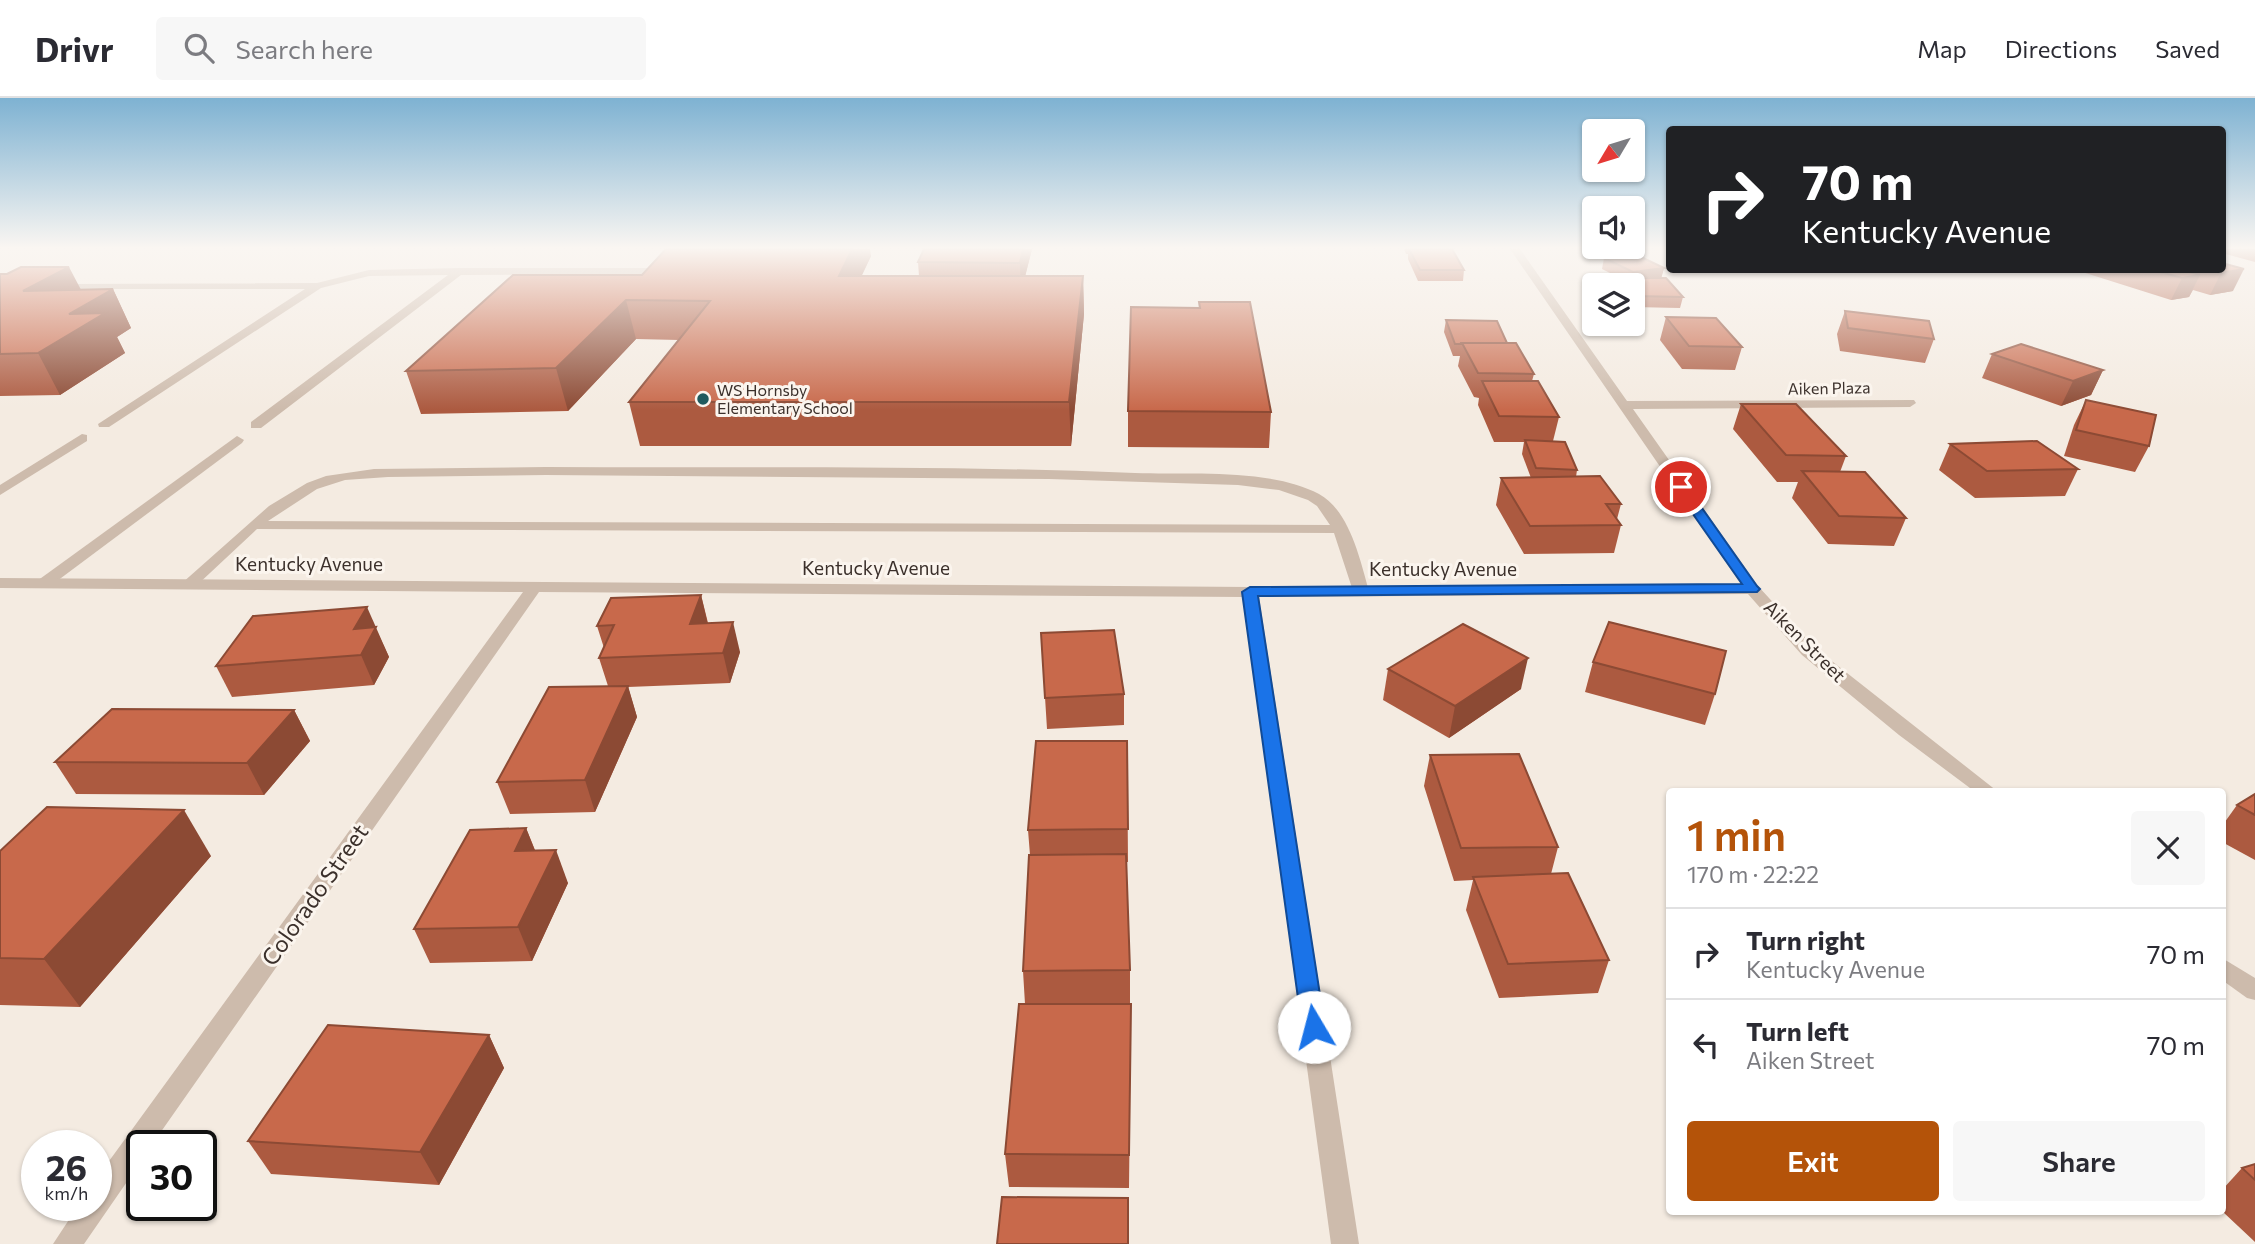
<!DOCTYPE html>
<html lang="en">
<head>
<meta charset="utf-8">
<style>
  :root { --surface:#fff; --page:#f7f7f7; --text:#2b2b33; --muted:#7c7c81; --line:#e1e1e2; --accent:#b45309 }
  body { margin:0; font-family:Commissioner,sans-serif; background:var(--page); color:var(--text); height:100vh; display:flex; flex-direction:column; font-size:26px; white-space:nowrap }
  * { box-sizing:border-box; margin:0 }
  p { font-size:23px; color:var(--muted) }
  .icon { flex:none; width:38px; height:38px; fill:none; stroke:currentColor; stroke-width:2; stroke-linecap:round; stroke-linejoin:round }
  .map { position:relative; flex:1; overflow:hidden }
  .drawer { position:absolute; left:1666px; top:690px; width:560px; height:427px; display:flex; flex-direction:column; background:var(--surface); border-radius:7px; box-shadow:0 2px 5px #0004 }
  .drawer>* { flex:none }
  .banner { position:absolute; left:1666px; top:28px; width:560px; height:147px; border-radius:7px; box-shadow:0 2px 5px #0004; background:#202124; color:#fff; overflow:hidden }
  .needle { width:46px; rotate:232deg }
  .buttons { position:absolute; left:1582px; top:21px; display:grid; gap:14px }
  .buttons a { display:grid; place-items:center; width:63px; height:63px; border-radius:7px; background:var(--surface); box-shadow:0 2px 5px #0004; font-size:35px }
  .speed { position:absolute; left:21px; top:1032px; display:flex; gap:14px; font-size:35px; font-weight:700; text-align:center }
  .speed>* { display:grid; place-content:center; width:91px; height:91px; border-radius:50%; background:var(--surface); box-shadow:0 2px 5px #0004; line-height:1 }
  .speed small { font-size:18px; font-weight:400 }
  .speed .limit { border:4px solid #111; border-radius:10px; background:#fff; color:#111 }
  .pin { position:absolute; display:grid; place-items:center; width:60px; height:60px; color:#fff; margin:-30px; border:4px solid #fff; border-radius:50%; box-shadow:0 2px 7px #0007 }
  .me { position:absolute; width:77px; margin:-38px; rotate:352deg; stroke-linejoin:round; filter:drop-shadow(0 0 5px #0008) }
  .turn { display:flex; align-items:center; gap:24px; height:147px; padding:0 21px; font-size:32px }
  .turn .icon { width:91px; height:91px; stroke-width:2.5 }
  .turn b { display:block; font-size:49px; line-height:60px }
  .round { display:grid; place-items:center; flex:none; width:74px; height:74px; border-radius:7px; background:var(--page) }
  .headline { display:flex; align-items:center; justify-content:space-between; height:119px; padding:0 21px }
  h1 { font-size:42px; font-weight:600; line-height:52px; color:var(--accent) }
  .cta { display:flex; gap:14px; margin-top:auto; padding:14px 21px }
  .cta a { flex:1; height:80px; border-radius:7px; background:var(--accent); color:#fff; font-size:28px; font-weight:600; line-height:80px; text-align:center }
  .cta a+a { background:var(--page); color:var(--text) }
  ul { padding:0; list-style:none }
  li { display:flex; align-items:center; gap:21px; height:91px; padding:0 21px; border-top:2px solid var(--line) }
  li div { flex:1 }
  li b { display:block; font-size:26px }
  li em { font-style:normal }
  header { display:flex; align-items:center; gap:42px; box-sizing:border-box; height:98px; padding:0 35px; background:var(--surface); border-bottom:2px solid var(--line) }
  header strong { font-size:33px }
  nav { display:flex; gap:38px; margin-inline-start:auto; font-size:24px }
  .search { width:490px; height:63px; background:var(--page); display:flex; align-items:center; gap:18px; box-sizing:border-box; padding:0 24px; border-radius:7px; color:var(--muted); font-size:26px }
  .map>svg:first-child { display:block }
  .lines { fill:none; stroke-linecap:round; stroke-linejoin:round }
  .service { fill:#cdbbac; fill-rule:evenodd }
  .minor { fill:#cdbbac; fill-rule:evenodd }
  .wall { fill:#ac5a40 }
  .shaded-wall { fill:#8c4a34 }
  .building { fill:#c8694b; stroke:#8c4a34; stroke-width:2 }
  .route { fill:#1a73e8; stroke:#114b97; stroke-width:2 }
  .poi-dot { fill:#1f5a5e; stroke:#fbf5ee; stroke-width:2.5 }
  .labels { text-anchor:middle; stroke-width:6; stroke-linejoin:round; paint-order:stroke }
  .far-street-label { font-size:16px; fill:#3b302b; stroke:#fbf5ee }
  .far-poi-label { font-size:16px; fill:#3b302b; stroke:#fbf5ee; text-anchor:start }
  .street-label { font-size:19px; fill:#3b302b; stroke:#fbf5ee }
  .near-street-label { font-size:23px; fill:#3b302b; stroke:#fbf5ee }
</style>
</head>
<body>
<header>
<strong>Drivr</strong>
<div class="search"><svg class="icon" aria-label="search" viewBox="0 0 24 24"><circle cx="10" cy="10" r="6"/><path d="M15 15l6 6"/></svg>Search here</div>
<nav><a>Map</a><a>Directions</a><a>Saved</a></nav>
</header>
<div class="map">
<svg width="2255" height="1146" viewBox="0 0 2255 1146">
  <rect width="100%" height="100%" fill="#f4ebe1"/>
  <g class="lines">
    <!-- service -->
    <g class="service">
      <path d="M460 170H667L672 173 667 176 461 177 261 330H251V324L448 177 369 178 321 190 109 329H99L98 326 305 191H72L68 190V186L317 185 369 172Z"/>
      <path d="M82 336 87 337V343L0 397V387Z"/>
      <path d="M237 338 244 342 242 345 49 489H37L35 486 37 483Z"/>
      <path d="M546 369C743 370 939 367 1135 375 1189 377 1270 370 1319 396 1350 413 1360 462 1369 493L1361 498 1353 493 1334 435 257 431 195 489H183L181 486 269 408 307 385 326 378 374 371ZM546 377 1049 381 1238 387 1279 392 1308 402 1317 408 1330 427 268 423 317 391 345 382 388 379Z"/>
    </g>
    <!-- minor -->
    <g class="minor">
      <path d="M1510 151H1520L1627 303 1914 302 1916 305 1910 309 1633 311 1758 488 1814 549 1997 693H1974L1899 637 1802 557 1748 496 1259 499 1359 1146H1331L1243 499 539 494 151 1048H142V1062L84 1146H53L78 1108H96V1081L523 494 0 490V480L1250 489 1741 486Z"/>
      <path d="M2222 860 2255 880V902L2247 900 2222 882Z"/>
    </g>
  </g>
  <!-- wall -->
  <g class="wall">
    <path d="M1032 151 1025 178H1083L1084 216 1071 348H640L629 304 679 242 636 241 568 313 421 316 406 273 642 177 871 158 861 178H919L918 164Z"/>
    <path d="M1404 151H1452L1464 172 1463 183H1418L1408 161V156H1406Z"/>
    <path d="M1583 151H1631L1630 157 1664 170 1661 180 1683 199 1680 210 1633 209V187H1618L1620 180 1602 171 1604 160 1623 158 1587 157Z"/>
    <path d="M2222 151H2255V164L2222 155Z"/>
    <path d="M2076 172H2222L2233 193 2210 197 2193 192 2189 199 2171 202Z"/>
    <path d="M0 176 81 192 113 191 131 230 117 239 125 255 60 297 0 298Z"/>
    <path d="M1199 204 1271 314 1269 350 1128 349V313L1199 210Z"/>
    <path d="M1845 213 1934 241 1925 265 1840 253 1837 236Z"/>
    <path d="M1666 219 1742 249 1735 272 1682 271 1660 242Z"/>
    <path d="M1446 222 1507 245 1534 276 1532 283 1559 319 1553 343 1577 372 1576 379 1621 406 1617 421 1621 427 1614 455 1524 456 1496 407 1501 380H1531L1522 356 1524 344H1494L1478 307 1479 300 1474 299 1458 268 1460 258H1453L1444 234Z"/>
    <path d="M1992 256 2103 272 2091 297 2061 308 1982 280Z"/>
    <path d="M2086 302 2149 348 2135 374 2064 358 2074 327Z"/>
    <path d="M1741 306 1846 358 1840 374 1906 420 1894 448 1828 446 1792 400 1798 384H1777L1733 331Z"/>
    <path d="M1950 346 2078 371 2065 398 1975 400 1939 372Z"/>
    <path d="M701 497 708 525 740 554 730 585 628 589 637 619 595 714 510 716 497 684 608 588 599 560 604 550 597 528Z"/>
    <path d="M375 529 389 559 374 587 232 599 216 568Z"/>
    <path d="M1041 535 1124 596V627L1047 631Z"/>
    <path d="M1593 564 1715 596 1705 627 1585 594Z"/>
    <path d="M1388 571 1521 591 1449 640 1383 602Z"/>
    <path d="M294 612 310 643 264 697 76 696 55 664Z"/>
    <path d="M1127 643 1128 764H1126L1130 872V905L1077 906H1131L1129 1090 1009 1089 1005 1056 1025 906 1023 873 1030 757 1028 732Z"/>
    <path d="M1430 657 1558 749 1551 776 1609 862 1598 895 1499 900 1466 812 1473 782 1454 783 1424 688Z"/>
    <path d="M2255 696V762L2222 744V728L2237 707Z"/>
    <path d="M526 730 535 752 568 785 532 863 430 865 414 831Z"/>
    <path d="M0 753 211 758 80 909 0 907Z"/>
    <path d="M489 937 504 970 439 1087 271 1076 248 1043Z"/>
    <path d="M2255 1066V1144L2222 1113V1092L2242 1070Z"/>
  </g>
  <!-- shaded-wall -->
  <g class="shaded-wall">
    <path d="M852 151H870L871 158 844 216 839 178Z"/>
    <path d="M1023 151H1032L1021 195 1020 165Z"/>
    <path d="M69 169 88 205 113 191 131 230 117 239 125 255 60 297 38 255 23 193Z"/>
    <path d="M1664 170 1661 181 1630 185 1633 174Z"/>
    <path d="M2244 171 2233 193 2210 197 2221 175Z"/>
    <path d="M2200 177 2189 199 2171 202 2182 180Z"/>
    <path d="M1083 178 1084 216 1071 348 1069 304Z"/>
    <path d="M626 202 636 241 568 313 556 270Z"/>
    <path d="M2103 272 2091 297 2061 308 2073 283Z"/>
    <path d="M701 497 708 527 690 526Z"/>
    <path d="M367 509 389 559 374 587 361 557 354 531Z"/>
    <path d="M733 524 740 554 730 585 723 555Z"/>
    <path d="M1528 560 1521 591 1449 640 1455 608Z"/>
    <path d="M628 588 637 619 595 714 585 682Z"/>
    <path d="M294 612 310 643 264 697 247 665Z"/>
    <path d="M184 712 211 758 80 909 44 861Z"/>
    <path d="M526 730 539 763 515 753Z"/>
    <path d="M556 752 568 785 532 863 518 829Z"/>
    <path d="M489 937 504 970 439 1087 420 1054Z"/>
  </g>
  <!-- building -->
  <g class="building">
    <path d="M666 151H852L839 178H1083L1069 304H629L710 203 626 202 556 270 406 273 513 177H642Z"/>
    <path d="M924 151H1023L1020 165 918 164Z"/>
    <path d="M1409 151H1452L1464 172H1420Z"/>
    <path d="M1635 156 1664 170 1633 174 1604 160Z"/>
    <path d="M2222 165 2244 171 2221 175 2208 172H2222Z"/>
    <path d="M21 169H69L23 193 113 191 69 216 105 215 38 255 0 256V176H7Z"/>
    <path d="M2153 172H2182L2200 177 2182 180Z"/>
    <path d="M1620 180H1666L1683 199 1635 198 1633 195V187H1626Z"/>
    <path d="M1199 204H1250L1271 314 1128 313 1131 209 1200 210Z"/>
    <path d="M1845 213 1929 223 1934 241 1848 230Z"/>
    <path d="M1666 219 1716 220 1742 249 1689 248Z"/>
    <path d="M1446 222 1497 223 1507 245H1462L1463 246H1455Z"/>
    <path d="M1462 245H1516L1534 276 1478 275Z"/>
    <path d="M2021 246 2103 272 2073 283 1992 256Z"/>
    <path d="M1482 283H1538L1559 319 1499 318Z"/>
    <path d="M2086 302 2156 317 2149 348 2076 332Z"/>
    <path d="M1741 306H1796L1846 358 1786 357Z"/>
    <path d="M1525 342 1565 344 1577 372 1536 370Z"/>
    <path d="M2037 343 2078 371 1987 373 1950 346Z"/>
    <path d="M1802 373 1865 374 1906 420 1839 418Z"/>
    <path d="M1600 378 1621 406H1606L1621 427 1530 428 1501 380Z"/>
    <path d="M701 497 690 526 733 524 723 555 599 560 614 527 597 528 611 500Z"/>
    <path d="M367 509 354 531 376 529 361 557 216 568 253 518Z"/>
    <path d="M1609 524 1726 553 1715 596 1593 564Z"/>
    <path d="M1463 526 1528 560 1455 608 1388 571Z"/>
    <path d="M1114 532 1124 596 1045 600 1041 535Z"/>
    <path d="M628 588 585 682 497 684 549 589Z"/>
    <path d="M112 611 294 612 247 665 55 664Z"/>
    <path d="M1036 643H1127L1128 731 1028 732Z"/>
    <path d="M1519 656 1558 749 1461 750 1430 657Z"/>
    <path d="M2255 696V717L2237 707Z"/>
    <path d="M47 709 184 712 44 861 0 860V753Z"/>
    <path d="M526 730 515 753 556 752 518 829 414 831 470 732Z"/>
    <path d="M1126 756 1130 872 1023 873 1029 757Z"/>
    <path d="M1568 775 1609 862 1508 866 1473 779Z"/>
    <path d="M1019 906H1131L1129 1057 1005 1056Z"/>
    <path d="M328 927 489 937 420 1054 248 1043Z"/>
    <path d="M2255 1066V1082L2242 1070Z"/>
    <path d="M1002 1099 1128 1100V1146H997Z"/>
  </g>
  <!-- sky -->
  <linearGradient id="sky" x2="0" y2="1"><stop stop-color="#7eb2d2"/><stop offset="0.48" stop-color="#faf6f2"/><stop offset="1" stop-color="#faf6f2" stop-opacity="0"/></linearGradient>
  <rect width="2255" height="312" fill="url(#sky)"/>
  <!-- route -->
  <path class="route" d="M1681 385 1685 386 1757 488 1760 491 1757 494 1258 498 1325 929 1321 935 1314 938 1306 935 1302 929 1242 494 1250 489 1742 486 1674 389Z"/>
  <!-- markers -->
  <circle class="poi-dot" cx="703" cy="301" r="7"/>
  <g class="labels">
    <!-- far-street labels -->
    <g class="far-street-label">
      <text transform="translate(1829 290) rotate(-1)" y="6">Aiken Plaza</text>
    </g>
    <!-- far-poi labels -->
    <g class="far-poi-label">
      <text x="717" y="298">WS Hornsby<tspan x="717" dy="18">Elementary School</tspan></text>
    </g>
    <!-- street labels -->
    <g class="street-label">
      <text x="309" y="473">Kentucky Avenue</text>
      <text x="876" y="477">Kentucky Avenue</text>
      <text x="1443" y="478">Kentucky Avenue</text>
      <text transform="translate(1805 543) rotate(45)" y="7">Aiken Street</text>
    </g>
    <!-- near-street labels -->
    <g class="near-street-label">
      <text transform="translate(315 797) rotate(-55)" y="8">Colorado Street</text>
    </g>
  </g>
</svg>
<div class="buttons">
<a><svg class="needle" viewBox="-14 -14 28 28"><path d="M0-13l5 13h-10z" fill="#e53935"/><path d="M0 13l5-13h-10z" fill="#7c7c81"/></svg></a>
<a><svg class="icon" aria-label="sound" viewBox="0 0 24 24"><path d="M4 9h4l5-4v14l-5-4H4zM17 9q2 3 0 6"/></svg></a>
<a><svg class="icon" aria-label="layers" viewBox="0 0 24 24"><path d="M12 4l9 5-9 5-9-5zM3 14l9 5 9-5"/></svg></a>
</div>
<div class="speed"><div>26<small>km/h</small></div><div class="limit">30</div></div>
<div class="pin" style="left:1681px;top:389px;background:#d93025"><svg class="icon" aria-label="arrive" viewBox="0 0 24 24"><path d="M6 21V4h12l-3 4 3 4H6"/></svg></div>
<svg class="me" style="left:1314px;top:929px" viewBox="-20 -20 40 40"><circle r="19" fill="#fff"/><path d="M0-13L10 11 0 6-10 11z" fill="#1a73e8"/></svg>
<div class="banner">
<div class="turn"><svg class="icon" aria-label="right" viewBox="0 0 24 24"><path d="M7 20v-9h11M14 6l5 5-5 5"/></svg><div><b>70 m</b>Kentucky Avenue</div></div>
</div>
<section class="drawer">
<div class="headline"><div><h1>1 min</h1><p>170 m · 22:22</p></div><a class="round"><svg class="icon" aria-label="close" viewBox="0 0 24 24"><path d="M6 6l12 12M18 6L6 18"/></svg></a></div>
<ul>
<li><svg class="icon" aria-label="right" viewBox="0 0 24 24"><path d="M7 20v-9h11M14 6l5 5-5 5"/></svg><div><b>Turn right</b><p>Kentucky Avenue</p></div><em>70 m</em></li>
<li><svg class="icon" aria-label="left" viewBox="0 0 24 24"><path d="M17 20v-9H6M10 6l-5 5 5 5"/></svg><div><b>Turn left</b><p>Aiken Street</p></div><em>70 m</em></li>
</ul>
<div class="cta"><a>Exit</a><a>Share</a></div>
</section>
</div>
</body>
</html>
